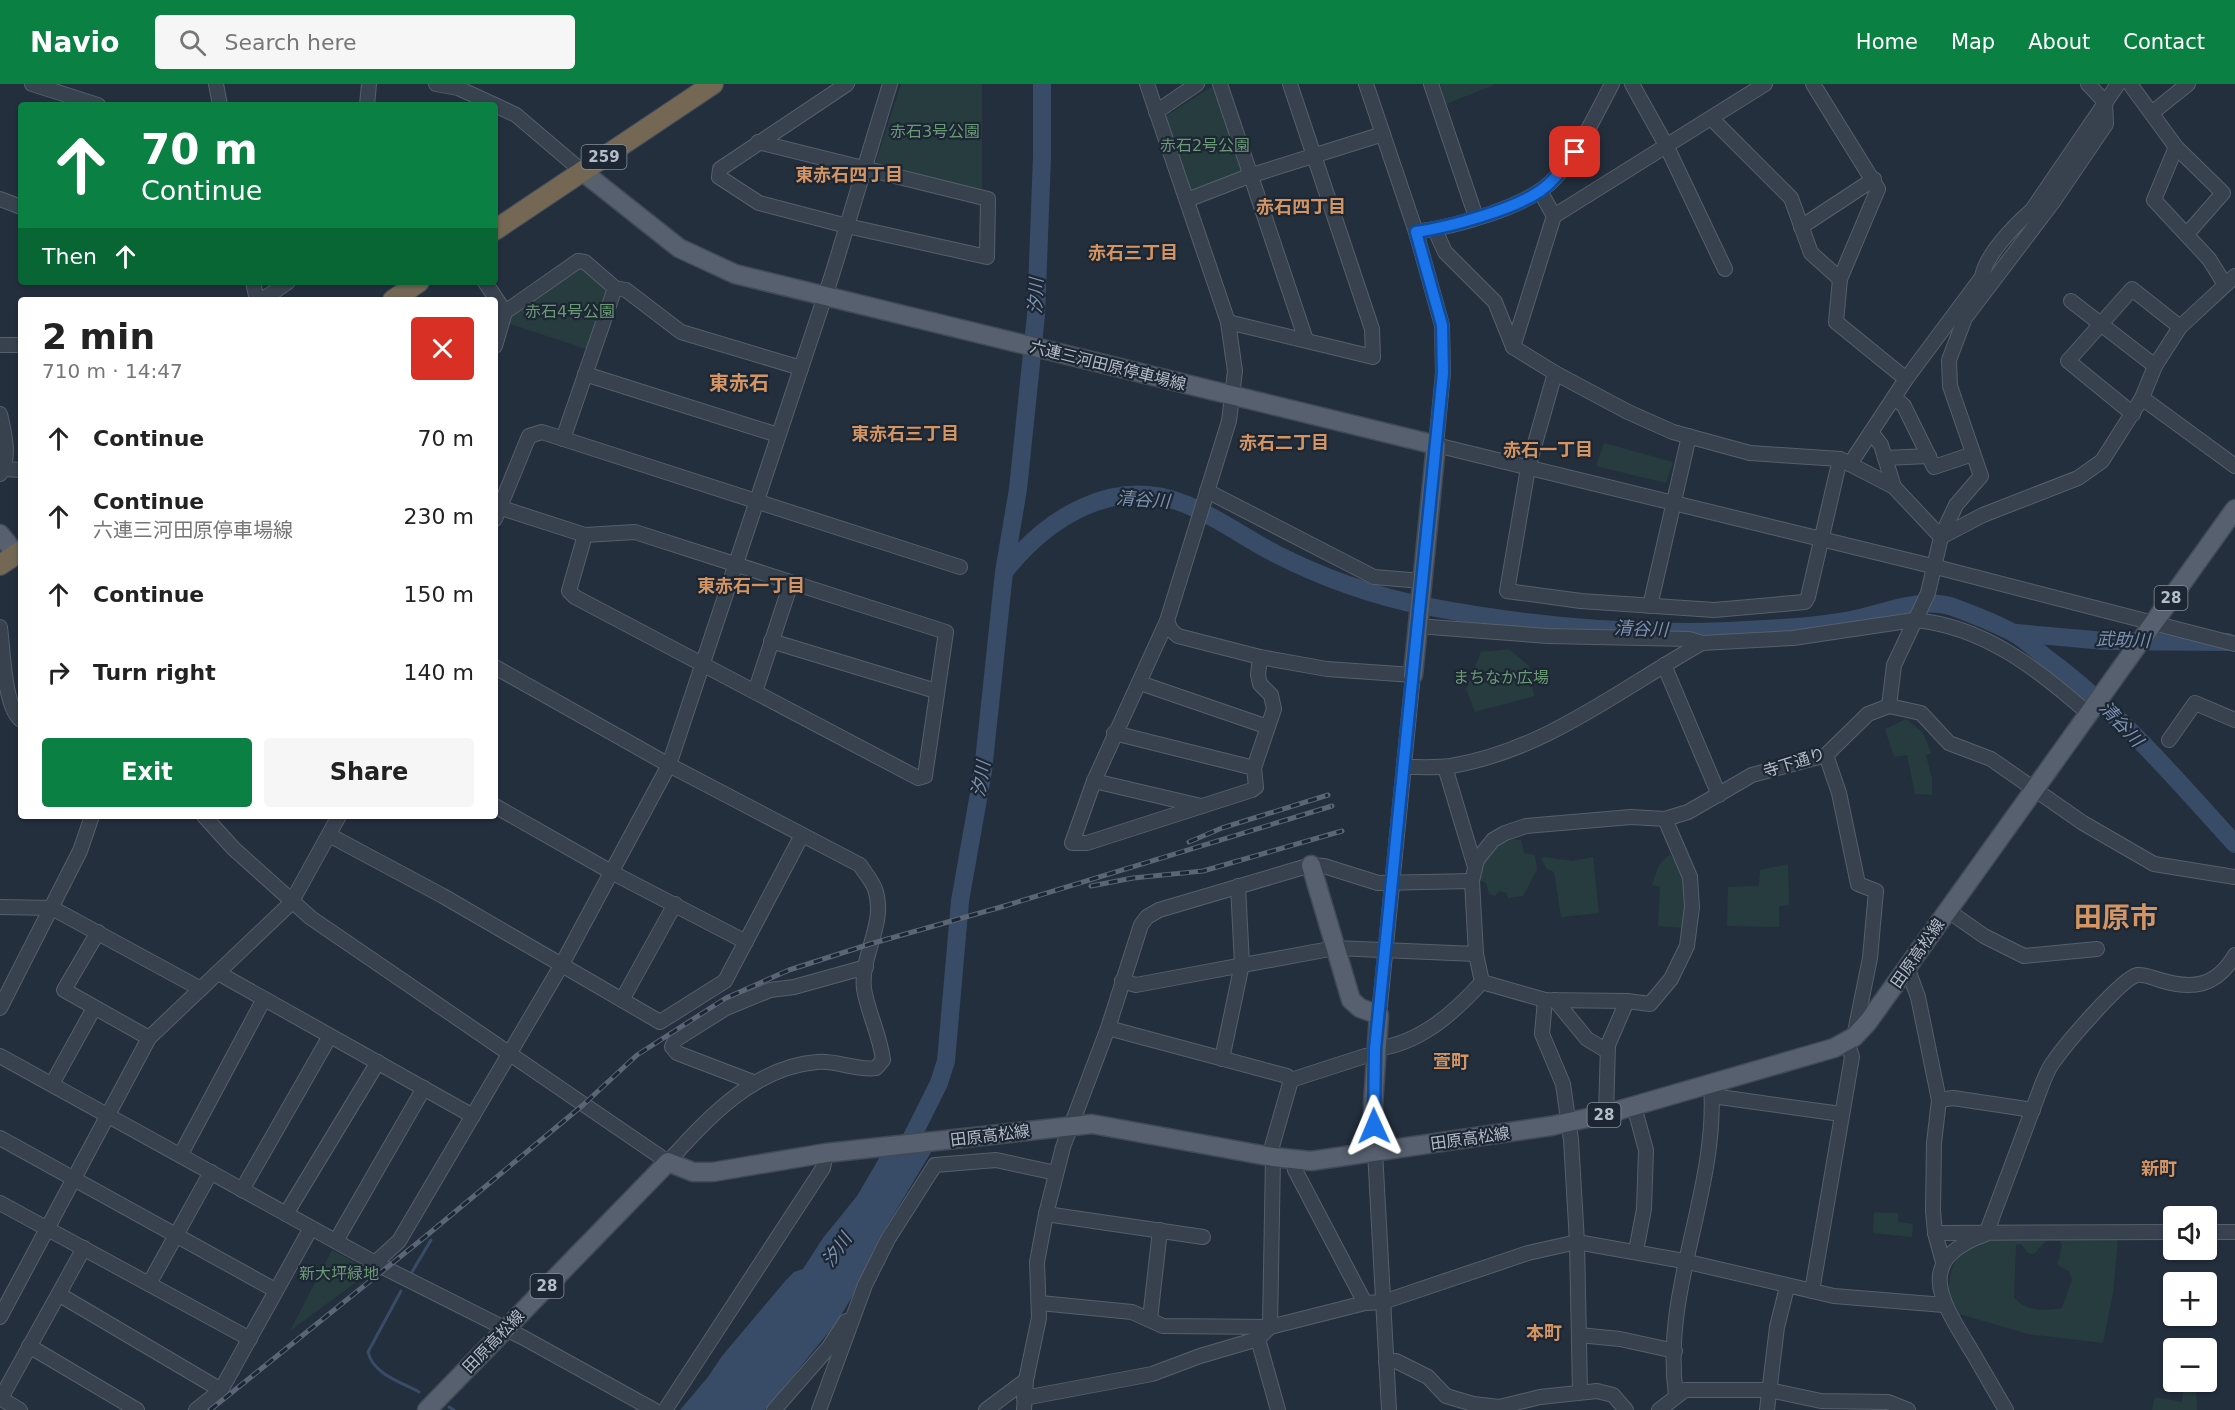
<!DOCTYPE html>
<html lang="en">
<head>
<meta charset="utf-8">
<style>
  :root { --surface:#fff; --page:#f6f6f6; --text:#222; --muted:#767676; --accent:#0b8043 }
  body { margin:0; font-family:"DejaVu Sans","Noto Sans JP",sans-serif; background:var(--page); color:var(--text); height:100vh; display:flex; flex-direction:column; font-size:22px; white-space:nowrap }
  * { box-sizing:border-box; margin:0 }
  p { font-size:20px; color:var(--muted) }
  .icon { flex:none; width:33px; height:33px; fill:none; stroke:currentColor; stroke-width:2; stroke-linecap:round; stroke-linejoin:round }
  .map { position:relative; flex:1; overflow:hidden }
  .sheet { position:absolute; left:18px; top:213px; width:480px; height:522px; display:flex; flex-direction:column; background:var(--surface); border-radius:6px; box-shadow:0 2px 4px #0004 }
  .sheet>* { flex:none }
  .guide { position:absolute; left:18px; top:18px; width:480px; height:183px; border-radius:6px; box-shadow:0 2px 4px #0004; background:#0b8043; color:#fff; overflow:hidden }
  .controls { position:absolute; left:2163px; top:1122px; display:grid; gap:12px }
  .controls a { display:grid; place-items:center; width:54px; height:54px; border-radius:6px; background:var(--surface); box-shadow:0 2px 4px #0004; font-size:30px }
  .pin { position:absolute; display:grid; place-items:center; width:51px; height:51px; color:#fff; margin:-26px; border-radius:12px; box-shadow:0 3px 9px #0006 }
  .me { position:absolute; width:66px; margin:-33px; rotate:359deg; stroke-linejoin:round; filter:drop-shadow(0 0 4px #0008) }
  .turn { display:flex; align-items:center; gap:21px; height:126px; padding:0 24px; font-size:27px }
  .turn .icon { width:78px; height:78px; stroke-width:2.5 }
  .turn b { display:block; font-size:42px; line-height:51px }
  .then { display:flex; align-items:center; height:57px; padding:0 24px; background:#0003; gap:12px; font-size:22px }
  .round { display:grid; place-items:center; flex:none; width:63px; height:63px; border-radius:6px; background:var(--page) }
  .headline { display:flex; align-items:center; justify-content:space-between; height:102px; padding:0 24px }
  h1 { font-size:36px; font-weight:600; line-height:45px }
  .primary-button { display:flex; gap:12px; margin-top:auto; padding:12px 24px }
  .primary-button a { flex:1; height:69px; border-radius:6px; background:var(--accent); color:#fff; font-size:24px; font-weight:600; line-height:69px; text-align:center }
  .primary-button a+a { background:var(--page); color:var(--text) }
  ul { padding:0; list-style:none }
  li { display:flex; align-items:center; gap:18px; height:78px; padding:0 24px }
  li div { flex:1 }
  li b { display:block; font-size:22px }
  li em { font-style:normal }
  header { display:flex; align-items:center; gap:36px; box-sizing:border-box; height:84px; padding:0 30px; background:var(--accent); color:#fff }
  header strong { font-size:28px }
  nav { display:flex; gap:33px; margin-inline-start:auto; font-size:21px }
  .search { width:420px; height:54px; background:var(--page); display:flex; align-items:center; gap:15px; box-sizing:border-box; padding:0 21px; border-radius:6px; color:var(--muted); font-size:22px }
  .map>svg:first-child { display:block }
  .green { fill:#263c3f; fill-rule:evenodd }
  .water { fill:#394c67 }
  .lines { fill:none; stroke-linecap:round; stroke-linejoin:round }
  .stream { stroke:#394c67; stroke-width:3 }
  .river { stroke:#394c67; stroke-width:18 }
  .minor-casing { stroke:#565f6c; stroke-width:16 }
  .major-casing { stroke:#414a57; stroke-width:21 }
  .highway-casing { stroke:#434c59; stroke-width:22 }
  .minor { stroke:#38414e; stroke-width:14 }
  .major { stroke:#56606e; stroke-width:18 }
  .highway { stroke:#746855; stroke-width:20 }
  .rail-casing { stroke:#5a6575; stroke-width:5 }
  .rail { stroke:#1d2633; stroke-width:3; stroke-dasharray:9; stroke-linecap:butt }
  .route-casing { stroke:#114b97; stroke-width:15 }
  .route { stroke:#1a73e8; stroke-width:10 }
  .labels { text-anchor:middle; stroke-width:4.5; stroke-linejoin:round; paint-order:stroke }
  .shield { fill:#1d2633; stroke:#878f9c; stroke-width:1.5 }
  .shield-label { font-size:15px; font-weight:bold; fill:#b4bcc9 }
  .park-label { font-size:16px; fill:#6b9a76; stroke:#1d2633 }
  .street-label { font-size:16px; fill:#b4bcc9; stroke:#1d2633 }
  .neighbourhood-label { font-size:18px; font-weight:bold; fill:#d59563; stroke:#1d2633 }
  .water-label { font-size:18px; font-style:italic; fill:#7c92b1; stroke:#1d2633 }
  .quarter-label { font-size:20px; font-weight:bold; fill:#d59563; stroke:#1d2633 }
  .town-label { font-size:28px; font-weight:bold; fill:#d59563; stroke:#1d2633 }
</style>
</head>
<body>
<header>
<strong>Navio</strong>
<div class="search"><svg class="icon" aria-label="search" viewBox="0 0 24 24"><circle cx="10" cy="10" r="6"/><path d="M15 15l6 6"/></svg>Search here</div>
<nav><a>Home</a><a>Map</a><a>About</a><a>Contact</a></nav>
</header>
<div class="map">
<svg width="2235" height="1326" viewBox="0 0 2235 1326">
  <rect width="100%" height="100%" fill="#242f3e"/>
  <!-- green -->
  <g class="green">
    <path d="M901 0H982V107L875 80Z"/>
    <path d="M1216 0 1244 89 1189 108 1166 32Z"/>
    <path d="M1440 0H1494V1L1446 20Z"/>
    <path d="M581 184 610 207 589 266 507 239 511 231Z"/>
    <path d="M1604 359 1673 378 1666 399 1596 382Z"/>
    <path d="M1509 565 1529 582 1534 612 1475 628 1466 605 1481 568Z"/>
    <path d="M1906 635 1923 649 1931 669 1926 671 1932 694V711L1915 710 1907 671 1894 673 1885 645Z"/>
    <path d="M1513 755 1521 756 1524 769 1535 771 1537 786 1523 812 1508 814 1507 809 1499 807 1495 812 1489 810 1486 799 1478 796 1479 780 1500 756Z"/>
    <path d="M1670 770C1690 799 1689 809 1684 844L1658 842 1660 803 1652 801 1659 781Z"/>
    <path d="M1544 773 1573 777 1593 773 1599 829 1561 833 1554 788 1547 785 1541 775Z"/>
    <path d="M1788 780 1789 821 1779 822V843L1727 842 1728 803 1759 802 1760 786Z"/>
    <path d="M1874 1128 1898 1129V1138L1913 1140 1912 1153 1873 1149Z"/>
    <path d="M2118 1154 2113 1209 2103 1259 2028 1250 1956 1229C1949 1214 1947 1205 1951 1189 1961 1148 2015 1155 2048 1155 2071 1155 2095 1154 2118 1154ZM2046 1157H2060L2062 1162 2057 1181 2069 1187 2072 1196 2062 1224C2046 1227 2025 1228 2014 1213L2016 1161 2021 1160 2028 1169 2034 1170Z"/>
    <path d="M332 1166 371 1187 290 1247Z"/>
    <path d="M2184 1298 2196 1299 2197 1326H2152L2155 1313 2182 1318Z"/>
  </g>
  <!-- water -->
  <path class="water" d="M933 1065 879 1155 856 1206 837 1238 765 1326H680L708 1293 722 1272 787 1195 794 1188 803 1185 823 1154 857 1112 881 1071Z"/>
  <g class="lines">
    <!-- stream -->
    <g class="stream">
      <path d="M412 1188 431 1156"/>
      <path d="M401 1207 368 1268C373 1290 401 1298 419 1308"/>
      <path d="M449 1323 454 1326"/>
    </g>
    <!-- river -->
    <g class="river">
      <path d="M1005 487C1048 433 1115 391 1185 420 1217 433 1245 454 1276 470 1321 493 1376 513 1425 522 1524 541 1628 551 1728 547 1768 545 1812 543 1851 536 1883 530 1921 512 1953 523 1972 530 1992 538 2010 547 2024 554 2036 566 2049 576 2119 628 2176 695 2235 760"/>
      <path d="M2016 549 2105 557 2228 558"/>
      <path d="M902 1073 939 999 946 977 960 817 983 687 1004 488 1018 405 1036 231 1042 73V0"/>
    </g>
    <defs>
      <g id="minor">
        <path d="M32 0 98 21"/>
        <path d="M216 0 220 21"/>
        <path d="M436 0 458 4 495 21"/>
        <path d="M1147 0 1228 238 1235 287 1229 337 1167 537 1171 546 1178 552 1260 573 1327 585 1413 591 1379 931"/>
        <path d="M1220 0 1306 256"/>
        <path d="M1366 0 1416 148 1442 241 1443 289 1436 361 1936 483 2235 560"/>
        <path d="M1431 0 1476 133"/>
        <path d="M1632 0 1666 61 1725 185"/>
        <path d="M1813 0 1878 105 1840 195 1836 238 1906 295"/>
        <path d="M2130 0 2176 63 2223 109 2187 150"/>
        <path d="M367 21 369 0"/>
        <path d="M495 21 516 31 583 88"/>
        <path d="M1156 28 1197 0"/>
        <path d="M2153 28 2188 0"/>
        <path d="M1712 35 1791 114 1811 169 1840 195"/>
        <path d="M758 58 988 115 987 173 847 142 759 119 719 93 720 85 847 0"/>
        <path d="M2176 63 2154 116 2209 175 2224 199"/>
        <path d="M1540 107 1554 132"/>
        <path d="M0 115 21 123"/>
        <path d="M1187 116 1249 92 1383 50"/>
        <path d="M1801 143 1874 95"/>
        <path d="M1435 146 1445 168 1495 218 1513 263 1555 289 1628 328 1673 348 1750 369 1840 375 1894 403 1941 453"/>
        <path d="M1416 148C1453 143 1530 123 1555 94 1579 67 1595 32 1612 0"/>
        <path d="M253 198 257 216"/>
        <path d="M485 198 505 228"/>
        <path d="M262 216 288 198"/>
        <path d="M2071 217 2155 282"/>
        <path d="M1228 238 1373 273 1372 245 1290 0"/>
        <path d="M0 261H21"/>
        <path d="M495 262 505 228 578 177 585 178 615 204 626 206 681 248 801 284"/>
        <path d="M1513 263 1554 132 1765 0"/>
        <path d="M1555 289 1528 384 1507 507 1581 517 1714 526 1805 518 1808 513 1840 375"/>
        <path d="M585 290 778 351"/>
        <path d="M1894 313 1904 322 1934 383 1973 370"/>
        <path d="M2142 314 2235 382"/>
        <path d="M0 330C4 347 11 375 0 390"/>
        <path d="M2133 330 2068 277 2132 205 2180 243"/>
        <path d="M1871 348 1881 361 1894 403"/>
        <path d="M563 355 615 204"/>
        <path d="M1885 374 1929 372"/>
        <path d="M1850 380 1906 295 1982 193C1986 170 2015 141 2032 126L2118 0"/>
        <path d="M4 385 21 386"/>
        <path d="M1207 407 1374 493 1422 497"/>
        <path d="M495 422 585 451 569 507 575 513 918 694 925 692 946 548 635 448 585 451"/>
        <path d="M495 435 529 352 542 348 960 483"/>
        <path d="M1941 453 1983 431 2078 394 2102 377 2142 314 2155 282 2180 243 2235 192"/>
        <path d="M1650 522 1689 352"/>
        <path d="M1167 537 1094 697 1072 759H1087L1252 706 1256 703 1254 684"/>
        <path d="M1417 542 1548 552 1689 555 1702 559 1793 554 1914 536C1984 542 2039 586 2089 630"/>
        <path d="M0 543C3 565 4 623 21 636"/>
        <path d="M771 557 936 607"/>
        <path d="M1664 581 1719 711"/>
        <path d="M1140 599 1268 643"/>
        <path d="M755 608 791 499"/>
        <path d="M1889 622 1894 581 1928 509 1941 453 1956 421 1981 392 1950 302 1949 276 1965 234 2053 118 2106 40 2105 18 2088 0"/>
        <path d="M1114 649 1254 684 1274 625 1271 611 1260 600 1258 591 1260 573"/>
        <path d="M2169 656 2195 619 2235 636"/>
        <path d="M1826 671 1839 709 1858 800 1876 807 1870 874 1854 953"/>
        <path d="M1405 683C1420 683 1436 684 1451 682 1546 666 1620 605 1702 559"/>
        <path d="M1445 683 1475 783"/>
        <path d="M1094 697 1201 722"/>
        <path d="M495 722 613 789 746 858"/>
        <path d="M204 732 234 765 311 834 668 1078C708 1034 754 983 817 978 837 976 856 987 876 984L883 976C880 951 868 929 864 905 860 871 887 839 875 805 872 797 865 789 860 781L669 681 495 583"/>
        <path d="M329 751 443 812 660 938 725 897 802 751"/>
        <path d="M0 823 52 824 201 905"/>
        <path d="M1947 826 1984 852 2024 872 2097 865"/>
        <path d="M98 848 64 906 149 954"/>
        <path d="M1907 883 1918 913 1939 1016 1934 1059 1933 1127 1935 1149 1943 1178"/>
        <path d="M220 890 473 1032"/>
        <path d="M1122 897 1136 901 1335 864 1476 870"/>
        <path d="M1482 898 1545 916 1627 917"/>
        <path d="M622 916 675 820"/>
        <path d="M1545 916 1542 950 1563 1000 1571 1056 1577 1158 1580 1308"/>
        <path d="M1555 916 1587 955 1607 967"/>
        <path d="M0 924 80 767 92 732"/>
        <path d="M1108 944 1287 992 1291 996"/>
        <path d="M1375 965C1419 960 1453 930 1482 898L1476 870 1472 797 1477 776 1493 756 1505 749 1526 742 1631 733 1665 735 1688 728 1752 691 1826 671 1868 630 1889 622 1921 629 1949 659 1991 675 2083 739 2154 780 2235 793"/>
        <path d="M0 972 375 1179 524 1254 654 1326"/>
        <path d="M1222 975 1242 880 1238 802"/>
        <path d="M1291 996 1365 972 1375 974"/>
        <path d="M753 998 677 969 672 963 675 956 726 924 770 906 794 903 866 883"/>
        <path d="M52 1000 94 924"/>
        <path d="M1712 1012 1841 1030"/>
        <path d="M1939 1016 1953 1014 2033 1026"/>
        <path d="M1634 1022 1646 1066 1644 1125 1636 1167"/>
        <path d="M1606 1030 1608 961 1627 917 1650 920 1671 895 1687 862 1692 823 1690 793 1665 735"/>
        <path d="M0 1054 275 1206"/>
        <path d="M1375 1067 1389 1326"/>
        <path d="M181 1070 264 915"/>
        <path d="M1269 1073 1291 996"/>
        <path d="M1293 1077 1295 1086 1365 1219"/>
        <path d="M242 1106 330 952"/>
        <path d="M0 1119 250 1255"/>
        <path d="M286 1130 378 978"/>
        <path d="M1046 1130 1203 1153"/>
        <path d="M2206 1148H2235"/>
        <path d="M1935 1149 2174 1148"/>
        <path d="M336 1157 424 1004"/>
        <path d="M375 1179 399 1157 561 882 669 681 832 191 890 0"/>
        <path d="M149 1200 211 1088"/>
        <path d="M1812 1207 1852 973 1847 957"/>
        <path d="M60 1211 221 1306"/>
        <path d="M1040 1219 1132 1228 1163 1242 1270 1243 1365 1219 1383 1218 1528 1169 1577 1158 1684 1177 1834 1212 1944 1221"/>
        <path d="M0 1233 149 954 291 819 339 732"/>
        <path d="M1150 1235 1160 1146"/>
        <path d="M1579 1251 1620 1255 1675 1267"/>
        <path d="M1258 1255 1278 1326"/>
        <path d="M29 1262 137 1326"/>
        <path d="M1386 1278 1396 1277 1428 1293 1446 1312 1473 1320 1499 1323 1540 1313 1597 1307 1613 1311 1626 1326"/>
        <path d="M1676 1311C1661 1205 1719 1106 1711 1000"/>
        <path d="M0 1314 20 1326"/>
        <path d="M1 1314 84 1164"/>
        <path d="M1024 1314 1152 1290 1200 1272 1258 1255 1270 1243 1273 1073"/>
        <path d="M196 1326 221 1306 311 1144"/>
        <path d="M665 1326 823 1084 826 1069"/>
        <path d="M774 1326 829 1263 846 1237"/>
        <path d="M819 1326 865 1201 888 1155 935 1081 996 1076 1056 1089"/>
        <path d="M986 1326 1026 1296"/>
        <path d="M1024 1326 1026 1296 1039 1234 1037 1178 1046 1130 1063 1063 1108 944 1141 841 1147 833 1159 826 1311 781 1324 782 1378 799 1472 797"/>
        <path d="M1659 1326 1685 1306H1769L1821 1317 1888 1318 1908 1326"/>
        <path d="M1767 1326 1777 1243 1787 1203"/>
        <path d="M2006 1326C1994 1306 1983 1286 1971 1266 1942 1218 1912 1176 1986 1150L2043 998C2046 991 2049 983 2054 977 2065 961 2121 895 2137 891 2145 890 2153 894 2160 896 2192 906 2216 903 2235 871"/>
      </g>
      <g id="major">
        <path d="M583 88 679 164 735 190 1436 361 1413 591"/>
        <path d="M0 450 16 470"/>
        <path d="M1311 781 1351 916 1360 924 1379 931 1373 1021 1375 1067"/>
        <path d="M427 1326 668 1078 693 1088H713L826 1069 1092 1040 1273 1073 1311 1077 1551 1042 1606 1030 1834 964 1854 953 1868 938 2235 425"/>
      </g>
      <g id="highway">
        <path d="M495 146 713 0"/>
        <path d="M393 216 419 198"/>
        <path d="M0 481 21 467"/>
      </g>
    </defs>
    <!-- minor casing -->
    <use href="#minor" class="minor-casing"/>
    <!-- major casing -->
    <use href="#major" class="major-casing"/>
    <!-- highway casing -->
    <use href="#highway" class="highway-casing"/>
    <!-- minor -->
    <use href="#minor" class="minor"/>
    <!-- major -->
    <use href="#major" class="major"/>
    <!-- highway -->
    <use href="#highway" class="highway"/>
    <defs>
      <g id="rail">
        <path d="M1189 758 1222 744 1328 711"/>
        <path d="M1091 802 1133 794 1203 787 1342 747"/>
        <path d="M210 1326 426 1152 583 1021 637 971 726 914 789 886 870 860 1001 823 1332 722"/>
      </g>
    </defs>
    <!-- rail casing -->
    <use href="#rail" class="rail-casing"/>
    <!-- rail -->
    <use href="#rail" class="rail"/>
  </g>
  <g class="lines">
    <defs>
      <path id="route" d="M1374 1042 1375 965 1443 289 1442 241 1416 148C1450 143 1512 126 1540 107 1555 97 1564 82 1575 68"/>
    </defs>
    <!-- route casing -->
    <use href="#route" class="route-casing"/>
    <!-- route -->
    <use href="#route" class="route"/>
  </g>
  <g class="labels">
    <!-- shield labels -->
    <g class="shield">
      <rect x="581.5" y="61" width="45" height="24" rx="4.5"/>
      <rect x="2154.5" y="502" width="33" height="24" rx="4.5"/>
      <rect x="1587.5" y="1019" width="33" height="24" rx="4.5"/>
      <rect x="530.5" y="1190" width="33" height="24" rx="4.5"/>
    </g>
    <g class="shield-label">
      <text x="604" y="78">259</text>
      <text x="2171" y="519">28</text>
      <text x="1604" y="1036">28</text>
      <text x="547" y="1207">28</text>
    </g>
    <!-- park labels -->
    <g class="park-label">
      <text x="935" y="53">赤石3号公園</text>
      <text x="1205" y="67">赤石2号公園</text>
      <text x="570" y="233">赤石4号公園</text>
      <text x="1501" y="599">まちなか広場</text>
      <text x="339" y="1195">新大坪緑地</text>
    </g>
    <!-- street labels -->
    <g class="street-label">
      <text transform="translate(1108 281) rotate(14)" y="6">六連三河田原停車場線</text>
      <text transform="translate(1794 678) rotate(-17)" y="6">寺下通り</text>
      <text transform="translate(1917 869) rotate(-55)" y="6">田原高松線</text>
      <text transform="translate(990 1051) rotate(-7)" y="6">田原高松線</text>
      <text transform="translate(1470 1054) rotate(-8)" y="6">田原高松線</text>
      <text transform="translate(493 1257) rotate(-46)" y="6">田原高松線</text>
    </g>
    <!-- neighbourhood labels -->
    <g class="neighbourhood-label">
      <text x="849" y="97">東赤石四丁目</text>
      <text x="1301" y="129">赤石四丁目</text>
      <text x="1133" y="175">赤石三丁目</text>
      <text x="905" y="356">東赤石三丁目</text>
      <text x="1284" y="365">赤石二丁目</text>
      <text x="1548" y="372">赤石一丁目</text>
      <text x="751" y="508">東赤石一丁目</text>
      <text x="1451" y="984">萱町</text>
      <text x="2159" y="1091">新町</text>
      <text x="1544" y="1255">本町</text>
    </g>
    <!-- water labels -->
    <g class="water-label">
      <text transform="translate(1036 212) rotate(-88)" y="6">汐川</text>
      <text transform="translate(1143 416) rotate(4)" y="6">清谷川</text>
      <text transform="translate(1641 545) rotate(2)" y="6">清谷川</text>
      <text transform="translate(2123 556) rotate(2)" y="6">武助川</text>
      <text transform="translate(2121 640) rotate(47)" y="6">清谷川</text>
      <text transform="translate(981 695) rotate(-81)" y="6">汐川</text>
      <text transform="translate(837 1166) rotate(-55)" y="6">汐川</text>
    </g>
    <!-- quarter labels -->
    <g class="quarter-label">
      <text x="739" y="306">東赤石</text>
    </g>
    <!-- town labels -->
    <g class="town-label">
      <text x="2116" y="843">田原市</text>
    </g>
  </g>
</svg>
<div class="controls">
<a><svg class="icon" aria-label="sound" viewBox="0 0 24 24"><path d="M4 9h4l5-4v14l-5-4H4zM17 9q2 3 0 6"/></svg></a>
<a>+</a>
<a>−</a>
</div>
<div class="pin" style="left:1575px;top:68px;background:#d93025"><svg class="icon" aria-label="arrive" viewBox="0 0 24 24"><path d="M6 21V4h12l-3 4 3 4H6"/></svg></div>
<svg class="me" style="left:1374px;top:1042px" viewBox="-20 -20 40 40"><path d="M0-17L14 15 0 8-14 15z" fill="#1a73e8" stroke="#fff" stroke-width="4"/></svg>
<div class="guide">
<div class="turn"><svg class="icon" aria-label="ahead" viewBox="0 0 24 24"><path d="M12 20V5M6 11l6-6 6 6"/></svg><div><b>70 m</b>Continue</div></div>
<div class="then">Then<svg class="icon" aria-label="ahead" viewBox="0 0 24 24"><path d="M12 20V5M6 11l6-6 6 6"/></svg></div>
</div>
<section class="sheet">
<div class="headline"><div><h1>2 min</h1><p>710 m · 14:47</p></div><a class="round" style="background:#d93025;color:#fff"><svg class="icon" aria-label="close" viewBox="0 0 24 24"><path d="M6 6l12 12M18 6L6 18"/></svg></a></div>
<ul>
<li><svg class="icon" aria-label="ahead" viewBox="0 0 24 24"><path d="M12 20V5M6 11l6-6 6 6"/></svg><div><b>Continue</b></div><em>70 m</em></li>
<li><svg class="icon" aria-label="ahead" viewBox="0 0 24 24"><path d="M12 20V5M6 11l6-6 6 6"/></svg><div><b>Continue</b><p>六連三河田原停車場線</p></div><em>230 m</em></li>
<li><svg class="icon" aria-label="ahead" viewBox="0 0 24 24"><path d="M12 20V5M6 11l6-6 6 6"/></svg><div><b>Continue</b></div><em>150 m</em></li>
<li><svg class="icon" aria-label="right" viewBox="0 0 24 24"><path d="M7 20v-9h11M14 6l5 5-5 5"/></svg><div><b>Turn right</b></div><em>140 m</em></li>
</ul>
<div class="primary-button"><a>Exit</a><a>Share</a></div>
</section>
</div>
</body>
</html>
